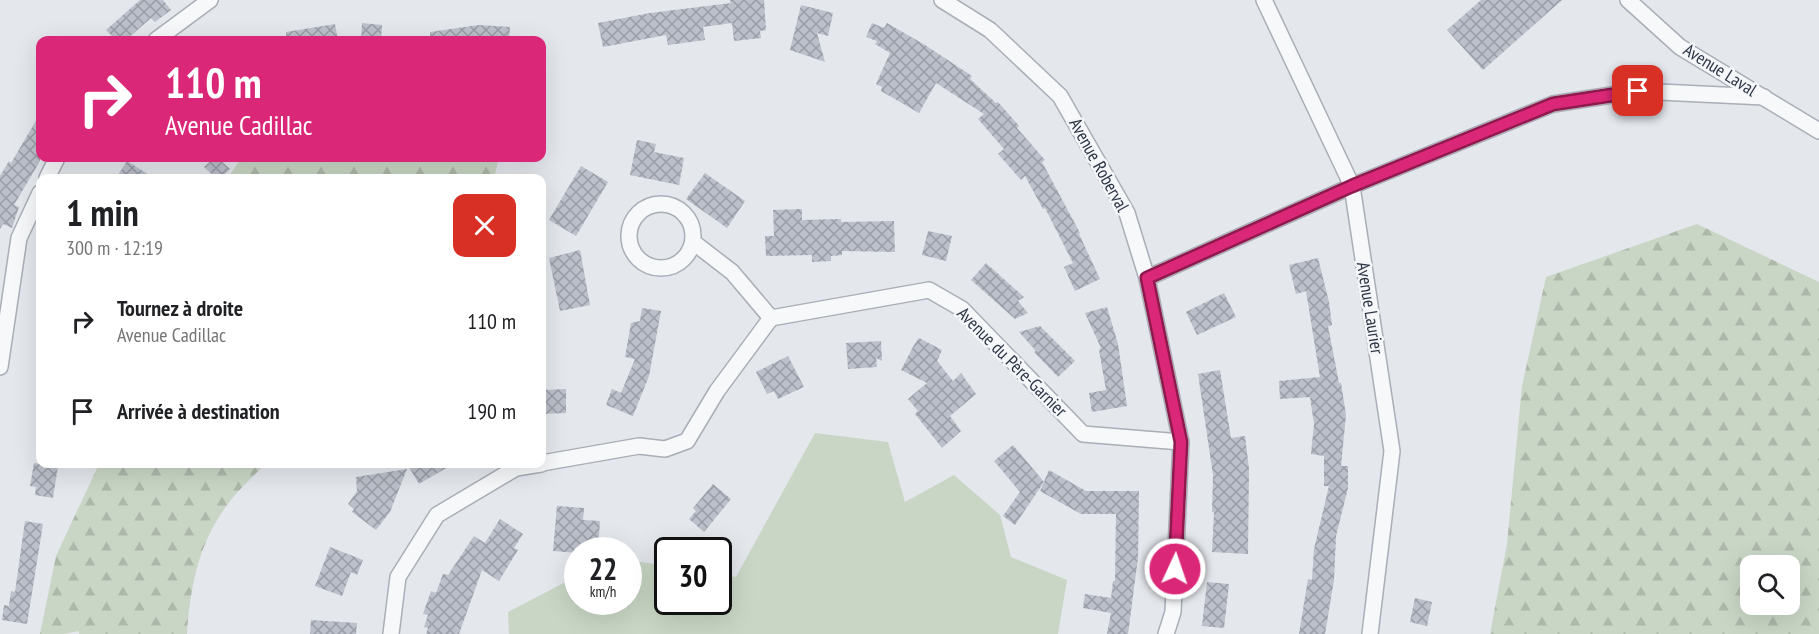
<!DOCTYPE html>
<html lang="fr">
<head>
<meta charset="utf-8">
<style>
  :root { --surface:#fff; --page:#f2f2f2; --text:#202124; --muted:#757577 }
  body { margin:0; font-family:"PT Sans Narrow",sans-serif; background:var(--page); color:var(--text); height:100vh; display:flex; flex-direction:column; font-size:22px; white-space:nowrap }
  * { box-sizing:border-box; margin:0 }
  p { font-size:20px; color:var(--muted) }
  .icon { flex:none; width:33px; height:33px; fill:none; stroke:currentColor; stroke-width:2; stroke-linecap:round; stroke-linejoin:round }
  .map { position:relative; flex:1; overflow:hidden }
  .drawer { position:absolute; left:36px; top:174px; width:510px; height:294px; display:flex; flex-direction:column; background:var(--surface); border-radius:12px; box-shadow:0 6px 24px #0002 }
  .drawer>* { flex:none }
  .hud { position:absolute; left:36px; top:36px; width:510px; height:126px; border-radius:12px; box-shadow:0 6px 24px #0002; background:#db2777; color:#fff; overflow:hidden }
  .buttons { position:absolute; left:1740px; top:555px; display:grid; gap:12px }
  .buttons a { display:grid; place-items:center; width:60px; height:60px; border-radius:12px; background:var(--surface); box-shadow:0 6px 24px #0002; font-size:30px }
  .speed { position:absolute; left:564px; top:537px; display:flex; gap:12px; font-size:30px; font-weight:700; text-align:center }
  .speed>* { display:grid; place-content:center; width:78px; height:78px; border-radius:50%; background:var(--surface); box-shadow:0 6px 24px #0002; line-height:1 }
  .speed small { font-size:15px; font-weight:400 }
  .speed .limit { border:3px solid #111; border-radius:9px; background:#fff; color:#111 }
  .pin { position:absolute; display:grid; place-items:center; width:51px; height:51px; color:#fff; margin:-26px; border-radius:12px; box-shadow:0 3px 9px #0006 }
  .me { position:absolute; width:66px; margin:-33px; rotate:3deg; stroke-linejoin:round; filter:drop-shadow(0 0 4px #0008) }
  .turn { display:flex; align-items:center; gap:21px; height:126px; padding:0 30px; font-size:27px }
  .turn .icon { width:78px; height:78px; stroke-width:2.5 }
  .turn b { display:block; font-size:42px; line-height:51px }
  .round { display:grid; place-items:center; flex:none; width:63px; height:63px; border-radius:12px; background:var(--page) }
  .headline { display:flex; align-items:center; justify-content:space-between; height:102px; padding:0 30px }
  h1 { font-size:36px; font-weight:800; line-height:45px }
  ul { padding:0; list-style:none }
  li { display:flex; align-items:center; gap:18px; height:90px; padding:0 30px }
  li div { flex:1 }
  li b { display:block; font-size:22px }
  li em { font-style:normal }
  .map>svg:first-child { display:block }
  .forest { fill:url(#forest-firs); fill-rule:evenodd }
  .green { fill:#c9d6c5 }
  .building { fill:url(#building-cross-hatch) }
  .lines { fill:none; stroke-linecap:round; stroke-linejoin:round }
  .minor-casing { stroke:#a9aeb7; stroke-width:18 }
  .minor { stroke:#f7f8fa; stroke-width:15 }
  .route-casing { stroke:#8e194d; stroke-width:15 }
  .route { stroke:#db2777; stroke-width:10 }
  .labels { text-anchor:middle; stroke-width:5; stroke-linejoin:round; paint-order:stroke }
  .street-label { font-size:18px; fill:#2b3445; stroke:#f4f6f9 }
</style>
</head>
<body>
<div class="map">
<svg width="1819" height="634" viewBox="0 0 1819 634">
  <defs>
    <pattern id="forest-firs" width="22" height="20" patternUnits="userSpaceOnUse" patternTransform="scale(1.5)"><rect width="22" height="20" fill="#c9d6c5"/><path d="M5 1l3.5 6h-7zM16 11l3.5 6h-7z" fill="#adb8ab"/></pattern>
    <pattern id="building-cross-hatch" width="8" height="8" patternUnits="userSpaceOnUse" patternTransform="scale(1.5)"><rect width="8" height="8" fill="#bbc0ca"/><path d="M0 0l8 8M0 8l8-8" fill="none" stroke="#989da6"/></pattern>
  </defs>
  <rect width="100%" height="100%" fill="#e4e7ec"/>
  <!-- forest -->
  <g class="forest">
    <path d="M241 158H499L494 178H228Z"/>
    <path d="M1697 224 1819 282V634H1490L1507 544 1522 386 1546 277ZM1750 566H1790V604H1750Z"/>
    <path d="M99 464H265C252 478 236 492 225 508 198 545 190 589 187 634H79V631L64 634H40L56 556Z"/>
  </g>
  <!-- green -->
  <path class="green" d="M815 433 888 442 905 502 954 475 1000 515 1011 557 1067 580 1058 634H509L508 612 577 576 578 602H628L629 560 667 566 668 602H718L719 574 736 577Z"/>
  <!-- building -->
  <g class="building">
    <path d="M140 0H163L171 10 155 22 151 18 126 40H116L106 30Z"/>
    <path d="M730 0H764L766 30 760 31 761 38 734 41 732 23 703 27 705 40 668 45 666 35 603 47 598 23 650 13 731 3Z"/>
    <path d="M1481 0H1562L1483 70 1447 30Z"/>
    <path d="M801 5 833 13 828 36 817 33 825 62 790 50Z"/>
    <path d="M362 23 382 25 381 40H361Z"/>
    <path d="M872 23 884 28 887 23 925 45 972 76 970 79 996 103 998 102 1019 126 1017 128 1045 160 1042 162 1080 233 1079 234 1100 279 1075 291 1064 267 1073 263 1045 208 1043 209 1025 176 1021 180 998 154 1004 149 978 119 984 114 936 83 919 113 881 91 882 87 876 84 890 53 875 44 877 41 866 37Z"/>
    <path d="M335 24 338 40H286V32Z"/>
    <path d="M479 25 510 27 509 40H430V32Z"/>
    <path d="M40 114V161L14 205 19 207 12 228 3 224 0 229V176L9 161 11 163Z"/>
    <path d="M637 140 656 144 654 152 684 158 679 185 630 175Z"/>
    <path d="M214 158H218L230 169 221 178H216L204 167Z"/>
    <path d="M127 161 154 178H116Z"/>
    <path d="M581 166 608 182 576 236 549 220Z"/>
    <path d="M705 173 745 201 727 228 686 199Z"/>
    <path d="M802 209V220L841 219V222L894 221 895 252 842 251V255L831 256V261L812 262V255L766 256 765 236H774L773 210Z"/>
    <path d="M928 231 952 236 946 261 922 255Z"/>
    <path d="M580 250 590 305 560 311 549 258Z"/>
    <path d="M1318 258 1329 302 1332 325 1328 326 1339 383H1341L1346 415 1341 466H1348V488L1336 536 1334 580 1325 634H1299L1308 579 1312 580 1314 549 1329 486H1324V456L1311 454 1314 424 1310 397 1280 399 1279 381 1320 377 1306 291 1296 294 1289 265Z"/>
    <path d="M986 263 1024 297 1018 301 1028 313 1015 319 971 280Z"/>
    <path d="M1224 293 1236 317 1197 335 1186 312Z"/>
    <path d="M1107 307 1118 344 1127 406 1092 412 1089 393 1106 390 1099 350 1101 348 1085 313Z"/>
    <path d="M642 308 661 311 649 376 633 416 606 405 612 389 621 393 635 359 625 357 631 323 640 321Z"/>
    <path d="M1040 326 1075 361 1058 377 1034 352 1036 351 1019 332Z"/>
    <path d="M919 338 942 350 937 361 953 381 961 373 976 394 950 416 961 431 942 448 915 414 918 411 908 399 927 383 901 370 914 345Z"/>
    <path d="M881 341 882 361 876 358 877 367 848 369 846 343Z"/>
    <path d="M788 356 804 387 778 399 774 391 767 394 756 372Z"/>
    <path d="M1220 370 1231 438 1245 436 1249 469 1248 554 1212 552 1214 512H1212L1213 475 1198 374Z"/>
    <path d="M566 389V413L542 414V390Z"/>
    <path d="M1013 445 1044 482 1015 525 1003 516 1020 492 994 461Z"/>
    <path d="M34 463 58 466 53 498 35 495 36 487 30 486Z"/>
    <path d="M407 464H453L419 484Z"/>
    <path d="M407 469 390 512 376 530 352 512 354 509 348 504 357 491 356 477Z"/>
    <path d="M1049 470 1086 491H1139L1138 558 1128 634H1107L1111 613 1083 608 1085 594 1111 598 1113 581H1115L1116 514H1081L1040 491Z"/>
    <path d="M713 484 731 499 704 532 689 519 696 511 693 508Z"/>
    <path d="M557 506 584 508 583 520 600 521 598 550H578V553L553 551Z"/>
    <path d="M500 519 523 534 514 548 518 550 499 581 482 570 459 634H426L428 628 424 627 428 615 423 614 431 591 436 593 443 574 448 575 474 536 485 543Z"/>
    <path d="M25 521 43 524 27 624 2 620 4 605 9 606 11 591 15 592Z"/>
    <path d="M330 547 363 560 357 575 351 572 342 596 315 586Z"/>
    <path d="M1207 582 1229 584 1224 628 1202 626Z"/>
    <path d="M1415 598 1432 602 1427 626 1410 622Z"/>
    <path d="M311 620 357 623 356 634H310Z"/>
  </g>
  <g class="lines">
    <defs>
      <g id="minor">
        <path d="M942 0 990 30 1060 96 1127 213 1147 278 1181 442 1173 612 1166 634"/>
        <path d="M1264 0 1352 186 1392 451 1370 634"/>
        <path d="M1628 0 1680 47 1819 131"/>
        <path d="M156 40 210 0"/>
        <path d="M47 178 57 158"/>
        <circle cx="661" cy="236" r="32"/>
        <path d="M693 242 732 272 771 318 929 290 962 309 1083 434 1181 442"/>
        <path d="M1147 278 1352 186 1553 104 1638 91 1764 97"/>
        <path d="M0 367 19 238 40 193"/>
        <path d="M542 463 639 446 665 449 687 441 717 391 771 318"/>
        <path d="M391 634 398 577 437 515 516 468 541 464"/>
      </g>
    </defs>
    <!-- minor casing -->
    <use href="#minor" class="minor-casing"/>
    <!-- minor -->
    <use href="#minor" class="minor"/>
  </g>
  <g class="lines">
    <defs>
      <path id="route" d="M1175 569 1181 442 1147 278 1352 186 1553 104 1638 91"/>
    </defs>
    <!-- route casing -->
    <use href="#route" class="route-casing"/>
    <!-- route -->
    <use href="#route" class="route"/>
  </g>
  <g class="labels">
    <!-- street labels -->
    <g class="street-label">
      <text transform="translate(1720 70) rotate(32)" y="6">Avenue Laval</text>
      <text transform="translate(1099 165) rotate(61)" y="6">Avenue Roberval</text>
      <text transform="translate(1370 308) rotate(81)" y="6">Avenue Laurier</text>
      <text transform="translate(1012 362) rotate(45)" y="6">Avenue du Père-Garnier</text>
    </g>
  </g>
</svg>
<div class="buttons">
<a><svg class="icon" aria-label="search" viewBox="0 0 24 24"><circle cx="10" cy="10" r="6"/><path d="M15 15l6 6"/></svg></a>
</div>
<div class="speed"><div>22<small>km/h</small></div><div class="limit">30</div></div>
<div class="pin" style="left:1638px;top:91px;background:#d93025"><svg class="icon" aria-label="arrive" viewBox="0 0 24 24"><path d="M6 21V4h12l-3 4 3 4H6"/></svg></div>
<svg class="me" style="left:1175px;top:569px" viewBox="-20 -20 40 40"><circle r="17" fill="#db2777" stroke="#fff" stroke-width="3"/><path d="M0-11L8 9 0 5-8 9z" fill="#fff"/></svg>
<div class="hud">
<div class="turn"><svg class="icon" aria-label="right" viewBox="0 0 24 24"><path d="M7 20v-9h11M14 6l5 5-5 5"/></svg><div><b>110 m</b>Avenue Cadillac</div></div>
</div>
<section class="drawer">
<div class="headline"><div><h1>1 min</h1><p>300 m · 12:19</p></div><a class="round" style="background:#d93025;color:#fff"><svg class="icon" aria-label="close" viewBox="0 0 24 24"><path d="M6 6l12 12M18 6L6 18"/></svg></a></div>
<ul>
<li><svg class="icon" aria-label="right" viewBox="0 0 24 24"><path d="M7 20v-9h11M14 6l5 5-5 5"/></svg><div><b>Tournez à droite</b><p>Avenue Cadillac</p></div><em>110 m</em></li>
<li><svg class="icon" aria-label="arrive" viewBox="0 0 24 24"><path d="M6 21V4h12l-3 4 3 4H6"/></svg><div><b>Arrivée à destination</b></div><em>190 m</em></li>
</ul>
</section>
</div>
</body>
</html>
